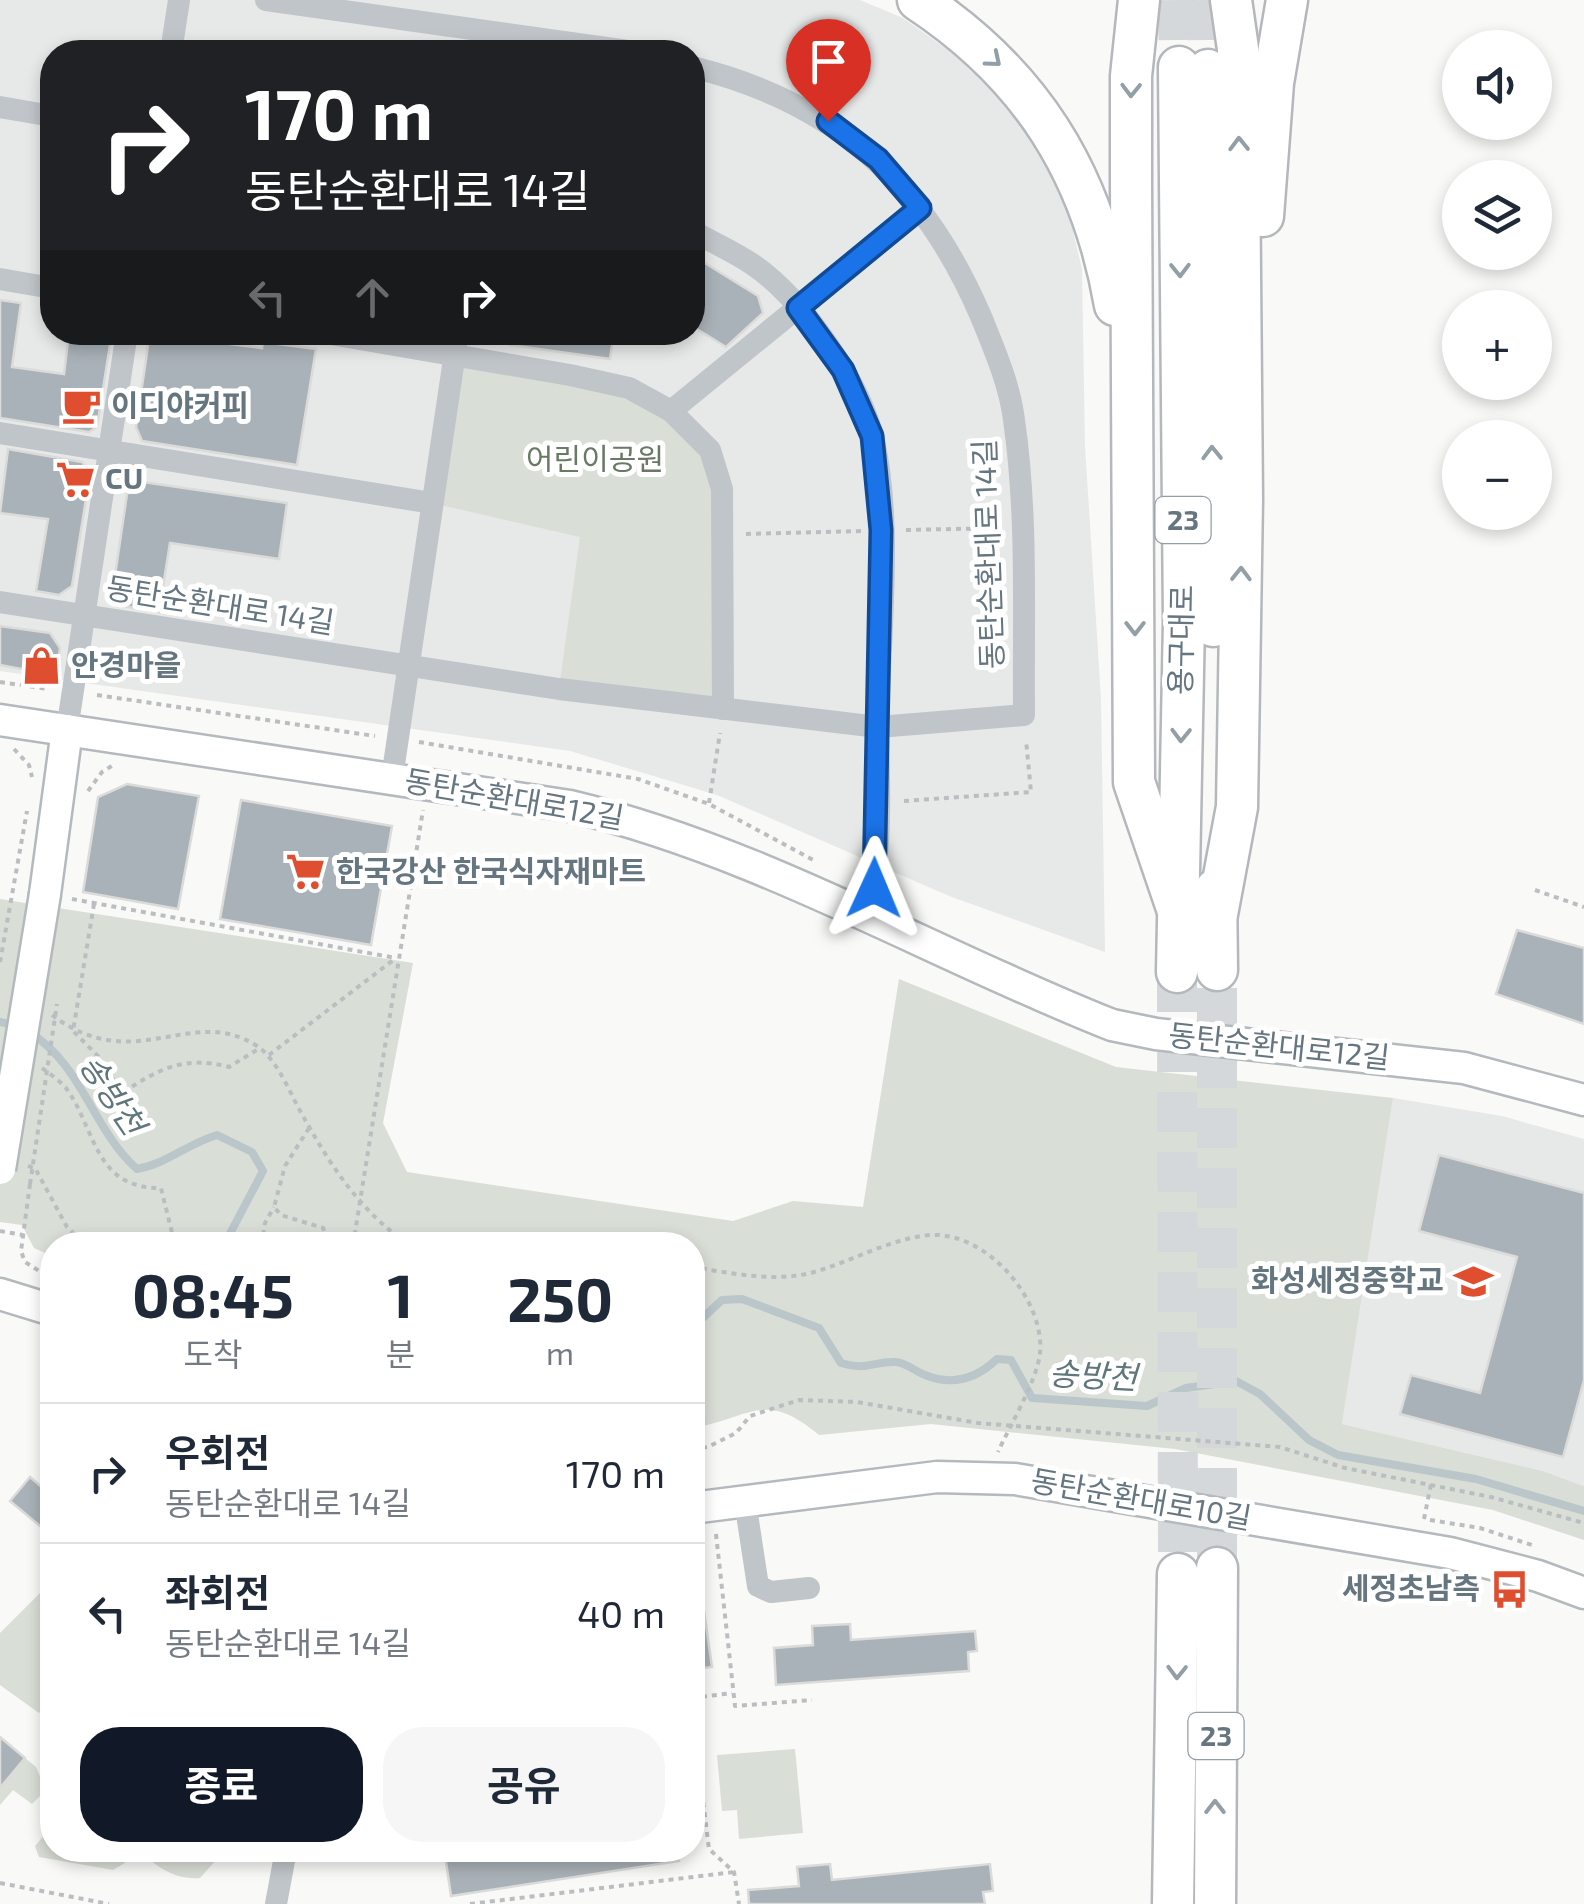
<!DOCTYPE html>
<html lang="ko">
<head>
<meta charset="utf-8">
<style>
  :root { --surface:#fff; --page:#f6f6f7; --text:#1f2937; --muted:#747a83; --line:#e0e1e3; --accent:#111827 }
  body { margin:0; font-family:"Exo 2","Noto Sans KR",sans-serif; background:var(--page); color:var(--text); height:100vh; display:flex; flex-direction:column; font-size:38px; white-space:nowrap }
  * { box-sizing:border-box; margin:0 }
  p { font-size:32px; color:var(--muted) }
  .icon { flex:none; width:55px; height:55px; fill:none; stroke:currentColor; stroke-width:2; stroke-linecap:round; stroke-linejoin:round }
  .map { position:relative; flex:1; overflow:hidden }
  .drawer { position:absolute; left:40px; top:1232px; width:665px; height:630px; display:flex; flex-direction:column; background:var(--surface); border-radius:40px; box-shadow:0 5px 15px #0003 }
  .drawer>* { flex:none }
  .hud { position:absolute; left:40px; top:40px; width:665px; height:305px; border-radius:40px; box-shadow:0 5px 15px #0003; background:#202124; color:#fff; overflow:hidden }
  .tools { position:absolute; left:1442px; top:30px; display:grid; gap:20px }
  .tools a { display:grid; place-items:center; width:110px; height:110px; border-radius:50%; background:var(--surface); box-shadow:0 5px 15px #0003; font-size:50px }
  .pin { position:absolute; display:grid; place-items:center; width:85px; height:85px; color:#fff; margin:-102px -42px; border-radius:50% 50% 50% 0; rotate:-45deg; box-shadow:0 0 10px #0007 }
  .pin .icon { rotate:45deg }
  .me { position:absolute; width:110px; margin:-55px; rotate:1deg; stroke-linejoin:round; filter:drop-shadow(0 0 8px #0008) }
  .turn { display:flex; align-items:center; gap:35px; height:210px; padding:0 40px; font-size:45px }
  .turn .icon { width:130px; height:130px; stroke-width:2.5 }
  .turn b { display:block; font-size:70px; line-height:85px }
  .lanes { display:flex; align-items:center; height:95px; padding:0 40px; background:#0003; justify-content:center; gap:50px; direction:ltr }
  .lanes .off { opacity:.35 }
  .eta { display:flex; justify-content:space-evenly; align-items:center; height:170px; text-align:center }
  .eta b { font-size:60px; font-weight:700; line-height:70px }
  .button { display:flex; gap:20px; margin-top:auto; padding:20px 40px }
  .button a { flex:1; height:115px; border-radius:40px; background:var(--accent); color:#fff; font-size:40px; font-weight:700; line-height:115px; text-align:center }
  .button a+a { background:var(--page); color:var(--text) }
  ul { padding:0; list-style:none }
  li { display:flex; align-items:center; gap:30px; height:140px; padding:0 40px; border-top:2px solid var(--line) }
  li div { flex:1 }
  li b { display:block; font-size:38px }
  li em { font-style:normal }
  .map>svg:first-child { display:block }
  .built { fill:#e7e8e8; fill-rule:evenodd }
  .green { fill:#d9ded6 }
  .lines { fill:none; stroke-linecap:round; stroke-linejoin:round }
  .stream { stroke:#bac6ca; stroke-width:8 }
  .building { fill:#a9b2b8; stroke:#dbdbd9; stroke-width:2.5 }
  .highway-tunnel { stroke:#d4d8da; stroke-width:40; stroke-dasharray:40 20; stroke-linecap:butt }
  .secondary-casing { stroke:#b3b9bd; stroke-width:35 }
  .highway-casing { stroke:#b4b8bc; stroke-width:45 }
  .path { stroke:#bbbec1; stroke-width:4; stroke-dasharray:5 5; stroke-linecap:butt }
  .street { stroke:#c0c5c9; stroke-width:22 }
  .secondary { stroke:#fff; stroke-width:30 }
  .highway { stroke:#fff; stroke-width:40 }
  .secondary-bridge-casing { stroke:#b3b9bd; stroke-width:35; stroke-linecap:butt }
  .path-bridge { stroke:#bbbec1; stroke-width:4; stroke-dasharray:5 5; stroke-linecap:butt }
  .secondary-bridge { stroke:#fff; stroke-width:30 }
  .oneway { stroke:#939fa7 }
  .route-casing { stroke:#114b97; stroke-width:25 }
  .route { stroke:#1a73e8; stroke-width:18 }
  .labels { text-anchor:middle; stroke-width:10; stroke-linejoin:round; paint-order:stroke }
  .shield { fill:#fff; stroke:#939fa7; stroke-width:2.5 }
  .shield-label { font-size:28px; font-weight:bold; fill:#657681 }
  .poi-label { font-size:30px; font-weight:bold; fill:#657681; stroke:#fff; text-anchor:start }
  .park-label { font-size:30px; fill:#687964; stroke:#fff }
  .street-label { font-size:30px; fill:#657681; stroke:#fff }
  .water-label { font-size:32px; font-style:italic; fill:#5f767b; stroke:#fff }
</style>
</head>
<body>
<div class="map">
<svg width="1584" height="1904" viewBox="0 0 1584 1904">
  <rect width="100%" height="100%" fill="#f9f9f7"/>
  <!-- built -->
  <g class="built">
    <path d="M0 0H860L903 18 986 77 1061 181 1082 269 1085 446 1101 699 1105 952 949 896 717 795 570 751 0 671ZM52 52H692V332H52Z"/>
    <path d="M1393 1098 1502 1116 1584 1139V1486L1543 1471 1342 1424Z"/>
  </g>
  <!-- green -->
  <g class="green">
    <path d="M455 355 629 388 710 450 723 709 559 689 580 537 432 503Z"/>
    <path d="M0 899 413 963 383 1123 407 1172 733 1221 793 1201 863 1207 899 979 1116 1067 1393 1098 1342 1424 1543 1471 1584 1486V1540L1493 1510 1175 1449 931 1424 819 1435C764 1389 751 1418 693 1428L692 1245H52V1256L34 1248 22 1225 0 1222Z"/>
    <path d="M41 1592 52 1596V1701L39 1713 0 1685V1633Z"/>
    <path d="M795 1749 803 1833 739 1839 737 1810 722 1811 717 1755Z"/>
    <path d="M25 1758 36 1767 46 1790 32 1804 13 1790 0 1805V1788Z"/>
    <path d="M52 1826V1850H109L125 1863 113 1870 39 1857 35 1846Z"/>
    <path d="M138 1850H225L200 1878C173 1880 157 1866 138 1850Z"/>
  </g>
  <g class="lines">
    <!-- stream -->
    <g class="stream">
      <path d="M0 1022 17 1026"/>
      <path d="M29 1032C82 1064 93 1130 137 1169 166 1164 187 1144 217 1135L252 1152 263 1171 224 1245"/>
      <path d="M293 1245 311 1238 317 1245"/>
      <path d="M692 1328 722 1300 742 1299 819 1328 841 1363C869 1371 873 1361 896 1362 905 1362 916 1372 925 1375 952 1386 976 1379 997 1359L1011 1360 1032 1398 1147 1406 1186 1388 1236 1381 1260 1394 1309 1440 1338 1455 1476 1479 1584 1511"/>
    </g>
  </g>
  <!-- building -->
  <g class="building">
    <path d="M692 255 758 296 763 313 726 347 692 326Z"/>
    <path d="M0 300 21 303 12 367 64 374 69 332H112L97 427 89 432 0 418Z"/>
    <path d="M150 332H207L205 341 262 348 263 342 316 349 297 465 142 441 136 427Z"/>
    <path d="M511 332H614L610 359 510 345Z"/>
    <path d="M8 449 82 462 90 474 72 586 59 595 36 591 48 519 0 513Z"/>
    <path d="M143 482 287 503 279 559 170 543 159 612 118 605 112 596 127 494Z"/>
    <path d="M0 626 50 633 60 648 58 663 43 673 0 665Z"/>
    <path d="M127 784 199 796 178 909 83 892 98 797Z"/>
    <path d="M241 800 392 826 371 945 220 919Z"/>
    <path d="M1517 930 1584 948V1024L1496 994Z"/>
    <path d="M1439 1155 1584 1193V1380L1563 1457 1400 1414 1411 1375 1480 1393 1517 1257 1419 1231Z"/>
    <path d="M30 1477 52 1496V1536L10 1501Z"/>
    <path d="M704 1611 712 1667 692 1669V1612Z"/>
    <path d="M850 1624 851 1640 975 1631 977 1651 968 1652 969 1671 776 1685 774 1648 813 1645 812 1626Z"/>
    <path d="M0 1737 25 1758 0 1788Z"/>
    <path d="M484 1850H679V1861L451 1896 445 1855Z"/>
    <path d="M830 1864 832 1880 990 1864 993 1891 983 1892 985 1904H749L748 1890 799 1886 797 1867Z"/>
  </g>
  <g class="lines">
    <!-- highway-tunnel -->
    <g class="highway-tunnel">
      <path d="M1178 0 1179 67"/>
      <path d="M1207 0 1208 70"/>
      <path d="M1177 972 1178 1574"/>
      <path d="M1217 1568V970"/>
    </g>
    <defs>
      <g id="secondary">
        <path d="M0 720 570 806C760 851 932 954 1112 1025L1156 1034 1464 1068 1584 1100"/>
        <path d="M45 894 67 730"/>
        <path d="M0 1294 52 1310"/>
        <path d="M692 1508 937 1477 1015 1479 1450 1553 1538 1576 1584 1593"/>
      </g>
      <g id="highway">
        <path d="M918 0C1030 74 1092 172 1115 305"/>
        <path d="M1139 0 1131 76V181L1134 782 1177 908"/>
        <path d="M1208 70 1213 626"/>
        <path d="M1263 216 1273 83 1287 0"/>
        <path d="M1216 889 1217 970"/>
        <path d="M1217 914 1237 807 1242 499 1238 49 1231 0"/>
        <path d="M1177 972 1184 622 1179 67"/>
        <path d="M1173 1904 1178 1574"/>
        <path d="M1215 1904 1217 1568"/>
      </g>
    </defs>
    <!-- secondary casing -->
    <use href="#secondary" class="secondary-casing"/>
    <!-- highway casing -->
    <use href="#highway" class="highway-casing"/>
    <!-- path -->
    <g class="path">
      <path d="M906 530 1001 528"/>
      <path d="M746 534 861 531"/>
      <path d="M0 682 48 689"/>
      <path d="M97 695 375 736"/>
      <path d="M419 742 638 779 709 804 817 862"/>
      <path d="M14 749 29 765 32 777"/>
      <path d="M88 791 102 772 115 764"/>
      <path d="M904 801 1031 792 1026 740"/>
      <path d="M709 803 720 733"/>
      <path d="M1535 890 1584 907"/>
      <path d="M72 899 396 958"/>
      <path d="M94 904 73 1031 98 1056 122 1093C159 1069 184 1055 229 1067L260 1048"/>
      <path d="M0 962 27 811"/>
      <path d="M52 1015C135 1078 191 1003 257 1046 278 1060 290 1094 303 1116 330 1165 362 1214 410 1245"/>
      <path d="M269 1055 396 958"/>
      <path d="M42 1068C50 1074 60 1081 66 1088 96 1129 94 1189 161 1188L175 1245"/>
      <path d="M309 1128 285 1166 274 1207 281 1215 323 1228 332 1245"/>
      <path d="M28 1166 35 1168 67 1227 85 1245"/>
      <path d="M30 1184 21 1251 25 1262 52 1279"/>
      <path d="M0 1231 23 1235"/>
      <path d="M262 1245 265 1223 274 1207"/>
      <path d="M353 1245 423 810"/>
      <path d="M692 1267C731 1273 776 1283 814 1272 853 1261 891 1238 931 1235 987 1232 1045 1300 1040 1353 1037 1381 1010 1425 998 1452"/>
      <path d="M692 1449 708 1447 736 1433 750 1416 799 1400 857 1402 978 1423 1280 1447 1345 1468 1491 1497 1584 1523"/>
      <path d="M1424 1519 1431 1484"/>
      <path d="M1430 1520 1480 1528 1532 1545"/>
      <path d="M716 1534 735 1706 812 1700"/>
      <path d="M692 1698 732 1693"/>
      <path d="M692 1713 709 1849 734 1872 739 1904"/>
      <path d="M0 1883 109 1904"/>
      <path d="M470 1904 734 1872"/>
    </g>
    <!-- street -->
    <g class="street">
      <path d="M266 0 635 52"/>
      <path d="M171 52 179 0"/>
      <path d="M0 107 52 116"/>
      <path d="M692 231C712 242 734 252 752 264 801 297 859 381 873 437 893 522 880 632 878 720 878 778 886 864 862 915"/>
      <path d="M0 279 52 288"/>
      <path d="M319 332 570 375 629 388 671 411 710 450 722 489 723 709"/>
      <path d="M671 411 920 208"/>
      <path d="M0 433 432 503"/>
      <path d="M0 602 559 689 878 727 1024 715C1023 617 1028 517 1014 420 1010 386 995 351 982 319 925 184 836 102 692 67"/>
      <path d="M67 730 127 332"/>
      <path d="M392 778 458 332"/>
      <path d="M745 1501 758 1586 771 1592 809 1588"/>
      <path d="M276 1904 286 1850"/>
    </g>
    <!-- secondary -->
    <use href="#secondary" class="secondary"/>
    <!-- highway -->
    <use href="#highway" class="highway"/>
    <defs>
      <path id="secondary-bridge" d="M0 1169 45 894"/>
    </defs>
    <!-- secondary-bridge casing -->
    <use href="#secondary-bridge" class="secondary-bridge-casing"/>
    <!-- path-bridge -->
    <path class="path-bridge" d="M30 1184 57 1004"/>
    <!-- secondary-bridge -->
    <use href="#secondary-bridge" class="secondary-bridge"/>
  </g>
  <!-- one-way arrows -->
  <defs><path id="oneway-chevron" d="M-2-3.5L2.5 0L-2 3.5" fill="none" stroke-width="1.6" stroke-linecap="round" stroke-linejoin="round" transform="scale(2.5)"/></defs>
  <g class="oneway">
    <use href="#oneway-chevron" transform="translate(994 60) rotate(40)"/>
    <use href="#oneway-chevron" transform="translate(1131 90) rotate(91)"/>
    <use href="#oneway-chevron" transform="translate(1239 144) rotate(-91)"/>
    <use href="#oneway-chevron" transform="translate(1180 270) rotate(89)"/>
    <use href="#oneway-chevron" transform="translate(1212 453) rotate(-91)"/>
    <use href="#oneway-chevron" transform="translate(1241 574) rotate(-89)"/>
    <use href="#oneway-chevron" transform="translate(1135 628) rotate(90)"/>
    <use href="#oneway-chevron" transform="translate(1181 735) rotate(91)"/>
    <use href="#oneway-chevron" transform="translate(1177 1672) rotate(91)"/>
    <use href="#oneway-chevron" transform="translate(1215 1807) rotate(-90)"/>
  </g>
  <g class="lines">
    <defs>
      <path id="route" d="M828 121 878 159 920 208 798 308 843 370 872 436 881 530 874 888"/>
    </defs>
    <!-- route casing -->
    <use href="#route" class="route-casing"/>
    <!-- route -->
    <use href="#route" class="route"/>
  </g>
  <!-- icons -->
  <defs>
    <symbol id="cafe-bare" viewBox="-9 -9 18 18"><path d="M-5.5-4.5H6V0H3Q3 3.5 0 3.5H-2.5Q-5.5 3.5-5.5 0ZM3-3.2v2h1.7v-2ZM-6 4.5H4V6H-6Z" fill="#e04e30" stroke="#fff" stroke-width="2.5" paint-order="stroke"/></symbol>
    <symbol id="supermarket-bare" viewBox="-9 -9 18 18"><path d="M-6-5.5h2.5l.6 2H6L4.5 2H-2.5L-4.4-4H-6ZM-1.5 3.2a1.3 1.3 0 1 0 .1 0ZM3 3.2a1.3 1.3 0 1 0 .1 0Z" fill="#e04e30" stroke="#fff" stroke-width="2.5" paint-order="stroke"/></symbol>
    <symbol id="shop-bare" viewBox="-9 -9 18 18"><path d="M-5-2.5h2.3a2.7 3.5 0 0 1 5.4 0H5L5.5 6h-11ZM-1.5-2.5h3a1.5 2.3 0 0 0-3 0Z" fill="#e04e30" stroke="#fff" stroke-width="2.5" paint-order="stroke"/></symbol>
    <symbol id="school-bare" viewBox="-9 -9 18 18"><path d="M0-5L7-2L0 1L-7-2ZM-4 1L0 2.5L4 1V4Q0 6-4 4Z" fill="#e04e30" stroke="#fff" stroke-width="2.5" paint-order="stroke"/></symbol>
    <symbol id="bus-bare" viewBox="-9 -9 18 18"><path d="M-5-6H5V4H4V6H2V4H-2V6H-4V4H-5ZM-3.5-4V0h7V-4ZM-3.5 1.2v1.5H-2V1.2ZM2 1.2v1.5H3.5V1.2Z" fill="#e04e30" stroke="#fff" stroke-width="2.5" paint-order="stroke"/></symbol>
  </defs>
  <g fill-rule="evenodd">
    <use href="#cafe-bare" x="54" y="378" width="55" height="55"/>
    <use href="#supermarket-bare" x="48" y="452" width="55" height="55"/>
    <use href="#shop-bare" x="14" y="638" width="55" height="55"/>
    <use href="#supermarket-bare" x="278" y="844" width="55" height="55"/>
    <use href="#school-bare" x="1446" y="1254" width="55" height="55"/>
    <use href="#bus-bare" x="1482" y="1562" width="55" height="55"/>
  </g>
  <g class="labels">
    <!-- shield labels -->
    <g class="shield">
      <rect x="1155.5" y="497" width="55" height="46" rx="8"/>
      <rect x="1188.5" y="1713" width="55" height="46" rx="8"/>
    </g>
    <g class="shield-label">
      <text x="1183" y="530">23</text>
      <text x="1216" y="1746">23</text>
    </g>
    <!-- poi labels -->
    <g class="poi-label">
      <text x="111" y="416">이디야커피</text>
      <text x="105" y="489">CU</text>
      <text x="71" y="676">안경마을</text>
      <text x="336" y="882">한국강산 한국식자재마트</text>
      <text x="1444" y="1291" text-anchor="end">화성세정중학교</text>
      <text x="1480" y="1599" text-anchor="end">세정초남측</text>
    </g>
    <!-- park labels -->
    <g class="park-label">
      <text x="595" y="470">어린이공원</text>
    </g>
    <!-- street labels -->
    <g class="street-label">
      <text transform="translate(989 554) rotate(-92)" y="10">동탄순환대로 14길</text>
      <text transform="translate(220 606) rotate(9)" y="10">동탄순환대로 14길</text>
      <text transform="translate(1182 640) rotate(-89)" y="10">용구대로</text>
      <text transform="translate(514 800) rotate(10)" y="10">동탄순환대로12길</text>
      <text transform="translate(1279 1047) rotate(6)" y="10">동탄순환대로12길</text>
      <text transform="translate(1141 1500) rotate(10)" y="10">동탄순환대로10길</text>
    </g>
    <!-- water labels -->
    <g class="water-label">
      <text transform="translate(112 1095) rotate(56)" y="11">송방천</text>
      <text transform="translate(1093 1376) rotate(3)" y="11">송방천</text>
    </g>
  </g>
</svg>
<div class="tools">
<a><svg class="icon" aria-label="sound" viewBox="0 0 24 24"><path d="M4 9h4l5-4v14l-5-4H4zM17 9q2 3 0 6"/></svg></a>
<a><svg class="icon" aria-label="layers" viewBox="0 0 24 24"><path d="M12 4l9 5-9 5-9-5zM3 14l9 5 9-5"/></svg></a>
<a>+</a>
<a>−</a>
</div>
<div class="pin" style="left:828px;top:121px;background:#d93025"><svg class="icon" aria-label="arrive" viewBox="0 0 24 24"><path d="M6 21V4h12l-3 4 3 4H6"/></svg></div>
<svg class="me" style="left:874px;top:888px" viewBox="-20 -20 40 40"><path d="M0-17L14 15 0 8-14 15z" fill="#1a73e8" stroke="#fff" stroke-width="4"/></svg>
<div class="hud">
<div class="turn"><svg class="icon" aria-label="right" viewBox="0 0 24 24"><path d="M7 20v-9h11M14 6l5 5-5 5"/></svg><div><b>170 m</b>동탄순환대로 14길</div></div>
<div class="lanes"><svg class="icon off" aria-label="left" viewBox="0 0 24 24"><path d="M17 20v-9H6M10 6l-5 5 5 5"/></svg><svg class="icon off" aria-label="ahead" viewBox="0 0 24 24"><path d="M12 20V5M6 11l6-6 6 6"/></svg><svg class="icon" aria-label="right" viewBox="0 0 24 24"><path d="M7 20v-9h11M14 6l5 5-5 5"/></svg></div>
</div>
<section class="drawer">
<div class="eta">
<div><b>08:45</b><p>도착</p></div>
<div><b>1</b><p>분</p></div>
<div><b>250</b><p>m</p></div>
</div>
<ul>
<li><svg class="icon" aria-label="right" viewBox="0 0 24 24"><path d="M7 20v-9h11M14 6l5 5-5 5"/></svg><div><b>우회전</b><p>동탄순환대로 14길</p></div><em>170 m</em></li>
<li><svg class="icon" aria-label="left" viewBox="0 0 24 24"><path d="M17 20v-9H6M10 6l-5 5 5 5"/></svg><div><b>좌회전</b><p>동탄순환대로 14길</p></div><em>40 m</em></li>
</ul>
<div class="button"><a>종료</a><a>공유</a></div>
</section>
</div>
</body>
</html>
